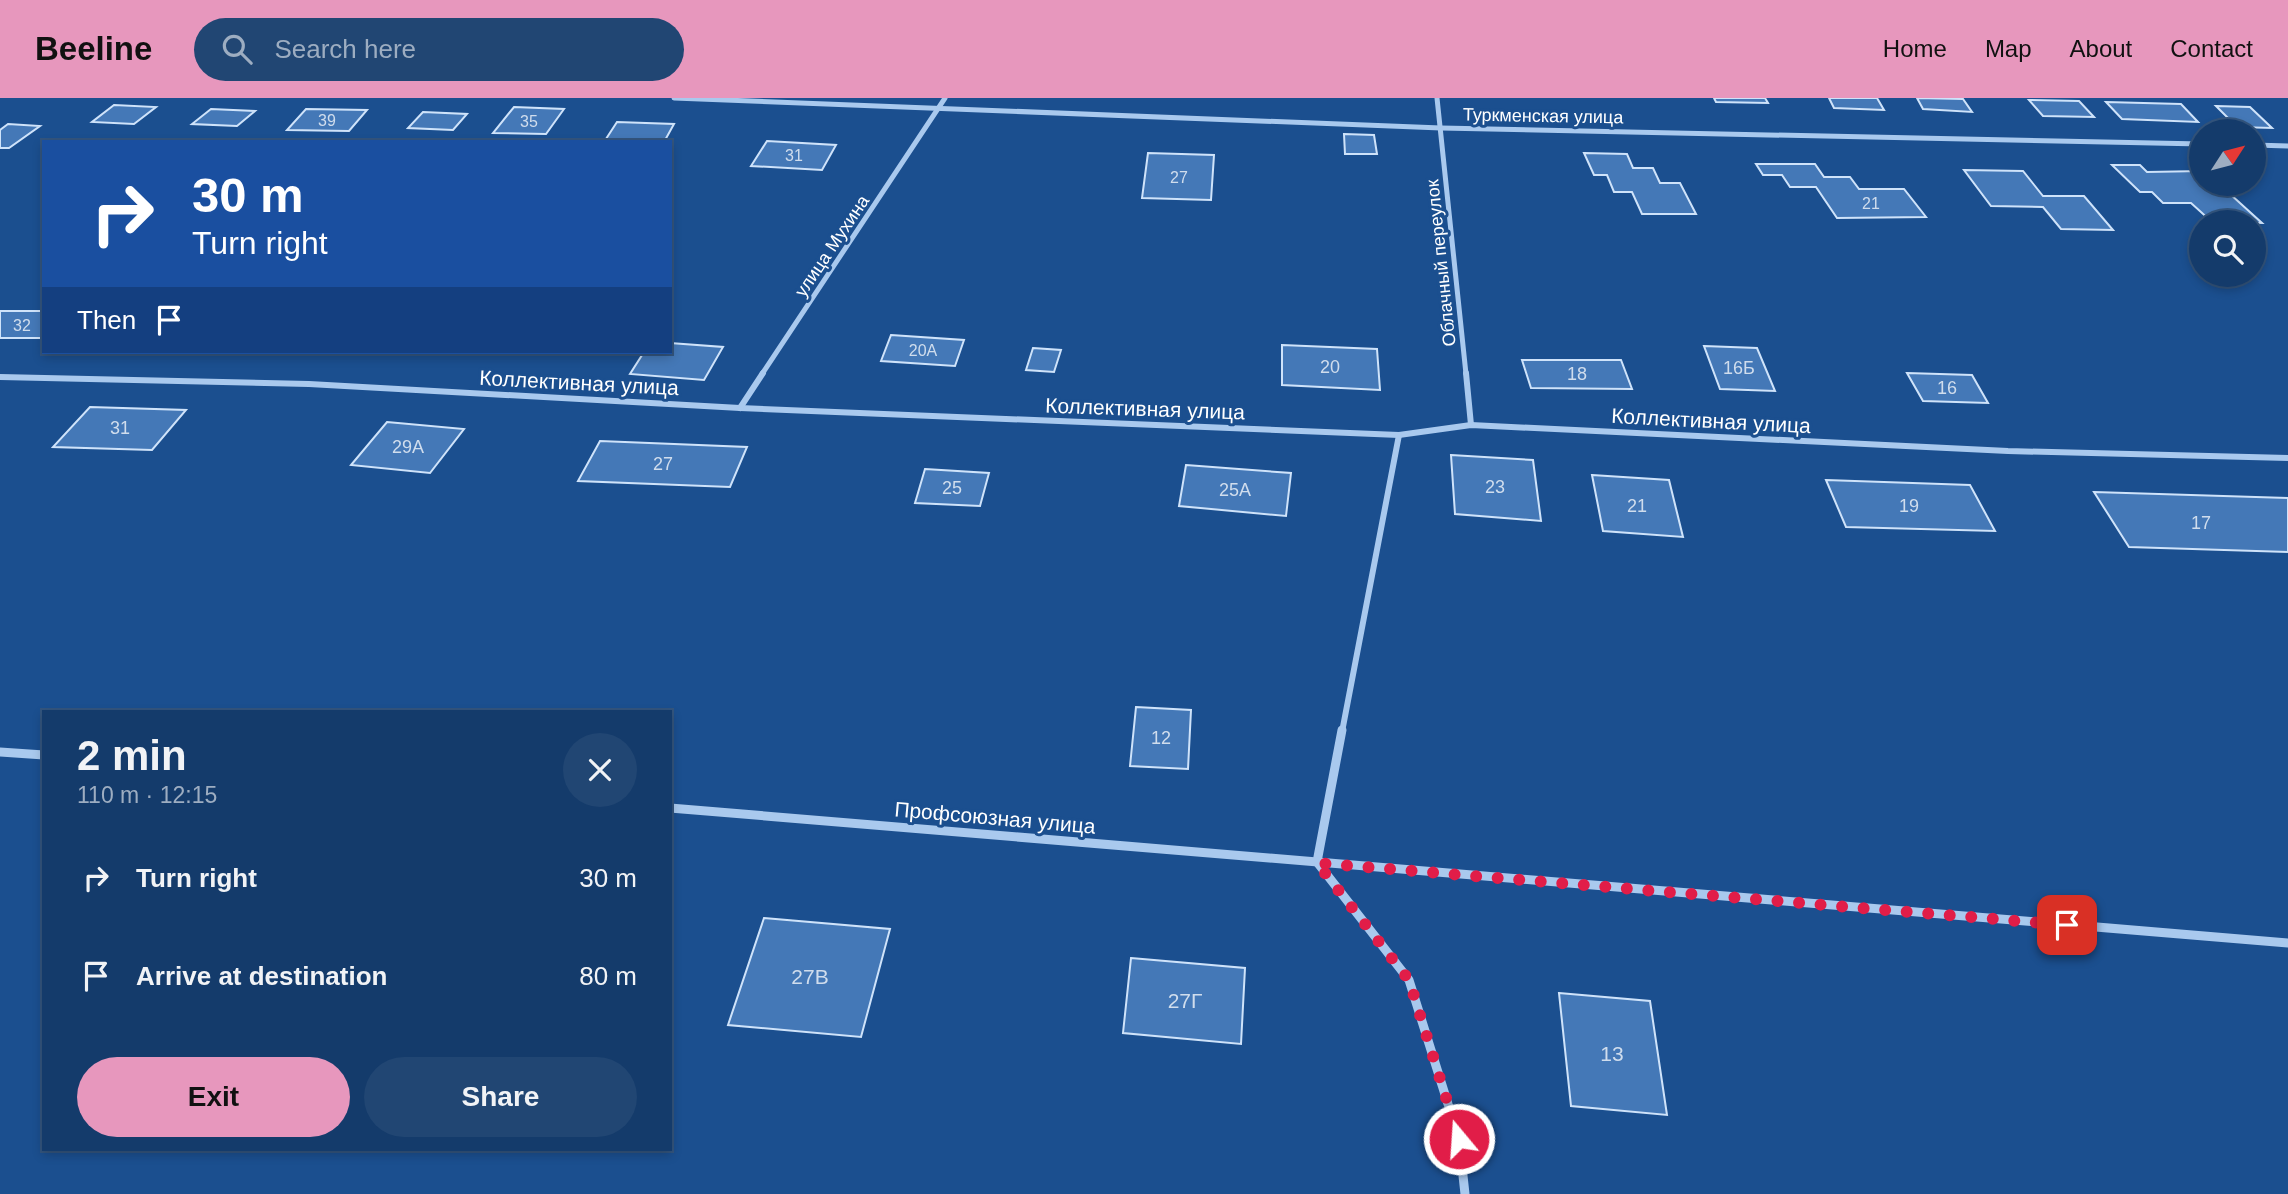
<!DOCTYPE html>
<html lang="en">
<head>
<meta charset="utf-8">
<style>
  :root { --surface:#143b6b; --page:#214673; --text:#f1f3f6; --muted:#9dadc1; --line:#33557e; --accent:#e797bd }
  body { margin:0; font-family:Helvetica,sans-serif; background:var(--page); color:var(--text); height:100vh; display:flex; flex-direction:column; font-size:26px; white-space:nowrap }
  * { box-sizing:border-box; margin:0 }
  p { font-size:23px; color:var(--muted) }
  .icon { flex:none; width:38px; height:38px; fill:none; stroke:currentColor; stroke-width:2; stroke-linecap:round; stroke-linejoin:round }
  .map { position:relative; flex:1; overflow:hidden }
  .sheet { position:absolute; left:42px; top:612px; width:630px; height:441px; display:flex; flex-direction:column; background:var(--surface); border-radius:0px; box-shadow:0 4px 10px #0003,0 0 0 2px var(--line) }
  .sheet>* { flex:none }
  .guide { position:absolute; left:42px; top:42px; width:630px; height:214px; border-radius:0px; box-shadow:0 4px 10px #0003,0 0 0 2px var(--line); background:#1a4fa0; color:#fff; overflow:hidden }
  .needle { width:46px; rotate:54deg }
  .fabs { position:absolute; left:2189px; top:21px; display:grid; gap:14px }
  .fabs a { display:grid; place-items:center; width:77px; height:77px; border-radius:50%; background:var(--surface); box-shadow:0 4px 10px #0003,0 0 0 2px var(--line); font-size:35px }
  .pin { position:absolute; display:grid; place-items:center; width:60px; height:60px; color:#fff; margin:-30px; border-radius:14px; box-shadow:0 4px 10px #0006 }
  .me { position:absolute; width:77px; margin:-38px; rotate:342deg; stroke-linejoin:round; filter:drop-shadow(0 0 5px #0008) }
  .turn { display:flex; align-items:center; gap:24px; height:147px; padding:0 35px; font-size:32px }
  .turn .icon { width:91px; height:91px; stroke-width:2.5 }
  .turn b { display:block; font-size:49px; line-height:60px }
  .then { display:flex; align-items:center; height:66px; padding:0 35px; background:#0003; gap:14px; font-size:26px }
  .round { display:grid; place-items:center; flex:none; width:74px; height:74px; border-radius:37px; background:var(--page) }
  .overview { display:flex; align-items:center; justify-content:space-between; height:119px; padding:0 35px }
  h1 { font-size:42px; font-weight:800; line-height:52px }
  .button { display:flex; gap:14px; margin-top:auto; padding:14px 35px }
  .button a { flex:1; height:80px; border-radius:42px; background:var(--accent); color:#111; font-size:28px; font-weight:800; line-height:80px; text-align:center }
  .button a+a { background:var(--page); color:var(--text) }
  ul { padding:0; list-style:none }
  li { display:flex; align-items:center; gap:21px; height:98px; padding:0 35px }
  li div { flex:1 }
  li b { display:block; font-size:26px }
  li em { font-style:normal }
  header { display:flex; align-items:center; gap:42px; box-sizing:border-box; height:98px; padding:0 35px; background:var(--accent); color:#111 }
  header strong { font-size:33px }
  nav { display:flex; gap:38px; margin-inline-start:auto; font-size:24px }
  .search { width:490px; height:63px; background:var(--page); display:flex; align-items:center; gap:18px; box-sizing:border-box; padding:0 24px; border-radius:38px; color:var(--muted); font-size:26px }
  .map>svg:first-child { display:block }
  .building { fill:#4478b7; stroke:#cfe3fa; stroke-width:2 }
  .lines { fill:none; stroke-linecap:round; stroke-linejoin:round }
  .street-far2 { stroke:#a9c9ee; stroke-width:5 }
  .street-far1 { stroke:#a9c9ee; stroke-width:6 }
  .street { stroke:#a9c9ee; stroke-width:9 }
  .route { stroke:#e11d48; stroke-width:12; stroke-dasharray:0 21.6 }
  .labels { text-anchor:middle; stroke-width:6; stroke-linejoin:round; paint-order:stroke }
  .far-number-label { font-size:16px; fill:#d0dded }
  .far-street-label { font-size:18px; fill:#fff; stroke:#1b4f8f }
  .number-label { font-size:18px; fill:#d0dded }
  .street-label { font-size:21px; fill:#fff; stroke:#1b4f8f }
  .near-number-label { font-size:21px; fill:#d0dded }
</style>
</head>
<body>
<header>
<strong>Beeline</strong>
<div class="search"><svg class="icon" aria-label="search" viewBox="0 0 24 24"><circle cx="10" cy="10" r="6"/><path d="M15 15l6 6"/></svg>Search here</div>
<nav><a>Home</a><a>Map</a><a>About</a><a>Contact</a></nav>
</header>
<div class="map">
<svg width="2288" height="1096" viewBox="0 0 2288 1096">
  <rect width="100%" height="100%" fill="#1b4f8f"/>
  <!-- building -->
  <g class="building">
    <path d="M1714 0H1765L1768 5 1716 4Z"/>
    <path d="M1829 0H1877L1884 12 1834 10Z"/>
    <path d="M1917 0 1963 1 1972 14 1923 11Z"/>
    <path d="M2029 2 2079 3 2094 19 2043 18Z"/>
    <path d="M2106 4 2181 6 2198 24 2122 21Z"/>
    <path d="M114 7 156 9 134 26 92 24Z"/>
    <path d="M2216 8 2250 9 2272 30 2237 29Z"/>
    <path d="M514 9 564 11 546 36 493 35Z"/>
    <path d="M211 11 255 13 237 28 192 26Z"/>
    <path d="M306 11 367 12 349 33 287 32Z"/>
    <path d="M423 14 467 16 453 32 408 30Z"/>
    <path d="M617 24 674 26 664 44H604Z"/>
    <path d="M8 26 40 28 9 50H0V32Z"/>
    <path d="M1344 36 1374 37 1377 56H1345Z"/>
    <path d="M767 43 836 47 822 72 751 68Z"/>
    <path d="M1148 55 1214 57 1211 102 1142 100Z"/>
    <path d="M1584 55 1627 56 1633 70H1653L1660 85H1680L1696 116H1642L1632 94H1614L1607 77H1594Z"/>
    <path d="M1756 66H1815L1824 79H1850L1859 91H1904L1926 119 1837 120 1816 89H1790L1782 77H1763Z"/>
    <path d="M2112 67H2140L2147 74 2202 73V86H2219L2262 125 2212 124 2191 105H2163L2152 94H2140Z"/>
    <path d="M1964 72 2023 73 2043 98H2084L2113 132 2061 131 2043 109 1991 108Z"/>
    <rect x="0" y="213" width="44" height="27"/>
    <path d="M891 237 964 242 955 268 881 263Z"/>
    <path d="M670 245 723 249 704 282 630 276 644 254H670Z"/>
    <path d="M1282 247 1377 251 1380 292 1282 287Z"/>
    <path d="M1704 248 1757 250 1775 293 1720 291Z"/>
    <path d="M1033 250 1061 252 1054 274 1026 272Z"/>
    <path d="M1522 262H1621L1632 291 1531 290Z"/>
    <path d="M1907 275 1972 277 1988 305 1923 303Z"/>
    <path d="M90 309 186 312 152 352 53 349Z"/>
    <path d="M387 324 464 331 430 375 351 367Z"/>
    <path d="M600 343 747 349 730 389 578 383Z"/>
    <path d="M1451 357 1533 362 1541 423 1455 416Z"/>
    <path d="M1186 367 1291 375 1286 418 1179 408Z"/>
    <path d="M925 371 989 375 980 408 915 405Z"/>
    <path d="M1592 377 1669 382 1683 439 1603 433Z"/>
    <path d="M1826 382 1970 387 1995 433 1846 429Z"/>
    <path d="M2094 394 2288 400V454L2129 449Z"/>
    <path d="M1136 609 1191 612 1188 671 1130 668Z"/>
    <path d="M764 820 890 831 861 939 728 927Z"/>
    <path d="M1131 860 1245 870 1241 946 1123 935Z"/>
    <path d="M1559 895 1650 903 1667 1017 1571 1008Z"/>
  </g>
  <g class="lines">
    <!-- street-far2 -->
    <g class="street-far2">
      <path d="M674 0 1441 30 2202 46"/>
      <path d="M1437 0 1466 276"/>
      <path d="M2254 47 2288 48"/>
      <path d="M762 276 945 0"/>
    </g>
    <!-- street-far1 -->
    <g class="street-far1">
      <path d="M1466 275 1471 327"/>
      <path d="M0 279 309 286 740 310 1399 337 1471 327 2008 353 2288 360"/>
      <path d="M740 310 763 275"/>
      <path d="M1342 634 1399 337"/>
    </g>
    <!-- street -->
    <g class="street">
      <path d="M1342 632 1317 764 1409 882 1459 1041 1465 1096"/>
      <path d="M0 654 44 657"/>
      <path d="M670 710 2288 845"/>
    </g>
  </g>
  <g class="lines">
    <!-- route -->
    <path class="route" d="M1459 1041 1409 882 1317 765 2067 827"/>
  </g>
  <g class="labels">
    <!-- far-number labels -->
    <g class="far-number-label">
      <text x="327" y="28">39</text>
      <text x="529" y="29">35</text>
      <text x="794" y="63">31</text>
      <text x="1179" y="85">27</text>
      <text x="1871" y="111">21</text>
      <text x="22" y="233">32</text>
      <text x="923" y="258">20А</text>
    </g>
    <!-- far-street labels -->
    <g class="far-street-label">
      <text transform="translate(1543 18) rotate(1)" y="6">Туркменская улица</text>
      <text transform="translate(832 148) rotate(-56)" y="6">улица Мухина</text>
      <text transform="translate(1441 165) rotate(-96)" y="6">Облачный переулок</text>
    </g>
    <!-- number labels -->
    <g class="number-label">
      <text x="1330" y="275">20</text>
      <text x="1739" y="276">16Б</text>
      <text x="1577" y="282">18</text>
      <text x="1947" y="296">16</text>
      <text x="120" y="336">31</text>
      <text x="408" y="355">29А</text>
      <text x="663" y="372">27</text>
      <text x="1495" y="395">23</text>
      <text x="952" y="396">25</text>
      <text x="1235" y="398">25А</text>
      <text x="1637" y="414">21</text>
      <text x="1909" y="414">19</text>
      <text x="2201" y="431">17</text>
      <text x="1161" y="646">12</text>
    </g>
    <!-- street labels -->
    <g class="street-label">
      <text transform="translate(579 285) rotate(3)" y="7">Коллективная улица</text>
      <text transform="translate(1145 311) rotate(2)" y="7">Коллективная улица</text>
      <text transform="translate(1711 323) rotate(3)" y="7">Коллективная улица</text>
      <text transform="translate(995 720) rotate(5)" y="7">Профсоюзная улица</text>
    </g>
    <!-- near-number labels -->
    <g class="near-number-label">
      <text x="810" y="886">27В</text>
      <text x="1185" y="910">27Г</text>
      <text x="1612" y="963">13</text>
    </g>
  </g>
</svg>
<div class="fabs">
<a><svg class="needle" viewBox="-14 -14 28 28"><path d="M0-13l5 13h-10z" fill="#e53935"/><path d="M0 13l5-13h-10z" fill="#9dadc1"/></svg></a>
<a><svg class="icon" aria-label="search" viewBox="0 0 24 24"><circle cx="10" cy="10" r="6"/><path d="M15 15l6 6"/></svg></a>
</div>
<div class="pin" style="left:2067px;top:827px;background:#d93025"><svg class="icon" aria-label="arrive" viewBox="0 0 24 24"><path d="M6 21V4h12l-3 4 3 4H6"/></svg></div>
<svg class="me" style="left:1459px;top:1041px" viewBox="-20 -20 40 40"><circle r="17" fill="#e11d48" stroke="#fff" stroke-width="3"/><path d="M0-11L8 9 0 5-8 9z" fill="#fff"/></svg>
<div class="guide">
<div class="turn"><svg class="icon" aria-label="right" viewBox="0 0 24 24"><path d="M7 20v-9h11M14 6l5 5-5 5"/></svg><div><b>30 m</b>Turn right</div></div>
<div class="then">Then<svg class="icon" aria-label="arrive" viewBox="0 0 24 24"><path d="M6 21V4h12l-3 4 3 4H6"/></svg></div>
</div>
<section class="sheet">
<div class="overview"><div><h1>2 min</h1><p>110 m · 12:15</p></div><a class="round"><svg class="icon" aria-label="close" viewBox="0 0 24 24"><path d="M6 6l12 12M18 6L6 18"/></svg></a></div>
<ul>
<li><svg class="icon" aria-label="right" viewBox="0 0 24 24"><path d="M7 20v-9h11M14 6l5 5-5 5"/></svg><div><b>Turn right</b></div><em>30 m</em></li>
<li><svg class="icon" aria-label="arrive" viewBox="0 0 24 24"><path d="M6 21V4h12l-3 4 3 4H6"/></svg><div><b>Arrive at destination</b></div><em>80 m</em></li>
</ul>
<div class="button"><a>Exit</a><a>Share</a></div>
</section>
</div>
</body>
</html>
